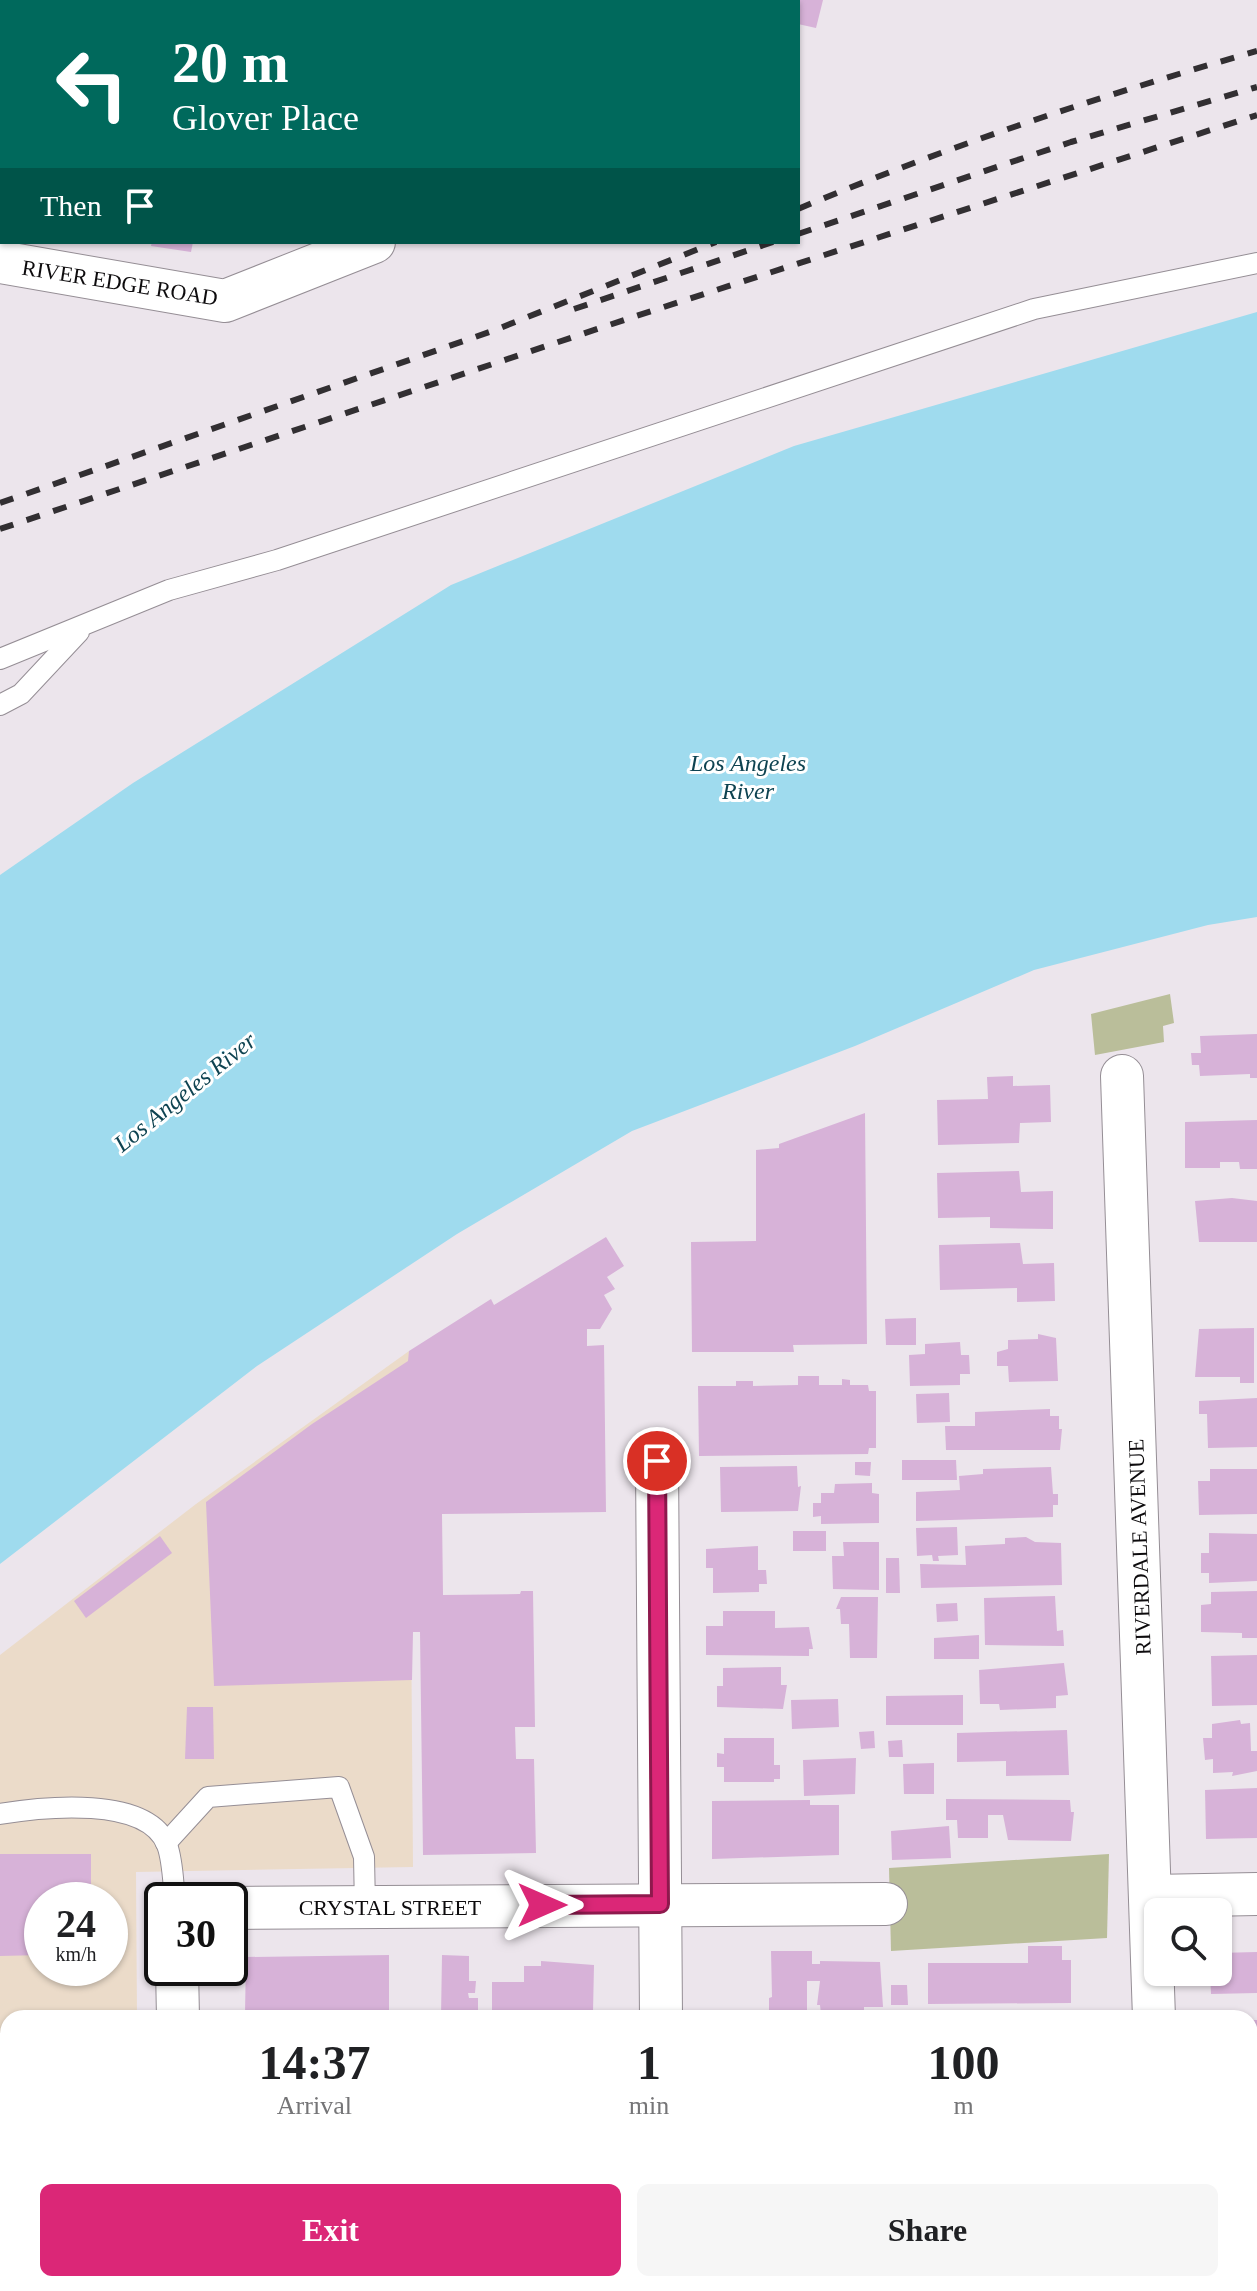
<!DOCTYPE html>
<html lang="en">
<head>
<meta charset="utf-8">
<style>
  :root { --surface:#fff; --page:#f6f6f6; --text:#202124; --muted:#757577; --accent:#db2777 }
  body { margin:0; font-family:"Times New Roman",serif; background:var(--page); color:var(--text); height:100vh; display:flex; flex-direction:column; font-size:30px; white-space:nowrap }
  * { box-sizing:border-box; margin:0 }
  p { font-size:26px; color:var(--muted) }
  .icon { flex:none; width:44px; height:44px; fill:none; stroke:currentColor; stroke-width:2; stroke-linecap:round; stroke-linejoin:round }
  .map { position:relative; flex:1; overflow:hidden }
  .side { position:absolute; left:0px; top:2010px; width:1258px; height:282px; display:flex; flex-direction:column; background:var(--surface); border-radius:24px 24px 0 0; box-shadow:0 2px 6px #0004 }
  .side>* { flex:none }
  .top-card { position:absolute; left:0px; top:0px; width:800px; height:244px; box-shadow:0 2px 6px #0004; background:#00695c; color:#fff; overflow:hidden }
  .tools { position:absolute; left:1144px; top:1898px; display:grid; gap:16px }
  .tools a { display:grid; place-items:center; width:88px; height:88px; border-radius:12px; background:var(--surface); box-shadow:0 2px 6px #0004; font-size:40px }
  .speed { position:absolute; left:24px; top:1882px; display:flex; gap:16px; font-size:40px; font-weight:700; text-align:center }
  .speed>* { display:grid; place-content:center; width:104px; height:104px; border-radius:50%; background:var(--surface); box-shadow:0 2px 6px #0004; line-height:1 }
  .speed small { font-size:20px; font-weight:400 }
  .speed .limit { border:4px solid #111; border-radius:12px; background:#fff; color:#111 }
  .pin { position:absolute; display:grid; place-items:center; width:68px; height:68px; color:#fff; margin:-34px; border:4px solid #fff; border-radius:50%; box-shadow:0 2px 8px #0007 }
  .me { position:absolute; width:88px; margin:-44px; rotate:90deg; stroke-linejoin:round; filter:drop-shadow(0 0 6px #0008) }
  .turn { display:flex; align-items:center; gap:28px; height:168px; padding:0 40px; font-size:36px }
  .turn .icon { width:104px; height:104px; stroke-width:2.5 }
  .turn b { display:block; font-size:56px; line-height:68px }
  .then { display:flex; align-items:center; height:76px; padding:0 40px; background:#0003; gap:16px; font-size:30px }
  .eta { display:flex; justify-content:space-evenly; align-items:center; height:136px; text-align:center }
  .eta b { font-size:48px; font-weight:800; line-height:56px }
  .button { display:flex; gap:16px; margin-top:auto; padding:16px 40px }
  .button a { flex:1; height:92px; border-radius:12px; background:var(--accent); color:#fff; font-size:32px; font-weight:800; line-height:92px; text-align:center }
  .button a+a { background:var(--page); color:var(--text) }
  .map>svg:first-child { display:block }
  .industrial { fill:#ebdbc9; fill-rule:evenodd }
  .green { fill:#babe9a }
  .water { fill:#9fdbee }
  .building { fill:#d7b2d8 }
  .lines { fill:none; stroke-linecap:round; stroke-linejoin:round }
  .lane-casing { stroke:#958e95; stroke-width:22 }
  .street-casing { stroke:#958e95; stroke-width:44 }
  .lane { stroke:#fff; stroke-width:20 }
  .street { stroke:#fff; stroke-width:42 }
  .rail { stroke:#322f32; stroke-width:6; stroke-dasharray:14 14; stroke-linecap:butt }
  .route-casing { stroke:#8e194d; stroke-width:20 }
  .route { stroke:#db2777; stroke-width:14 }
  .labels { text-anchor:middle; stroke-width:6; stroke-linejoin:round; paint-order:stroke }
  .street-label { font-size:22px; fill:#0d0b0d; stroke:#fff }
  .water-label { font-size:24px; font-style:italic; fill:#0e4351; stroke:#fff }
</style>
</head>
<body>
<div class="map">
<svg width="1257" height="2291" viewBox="0 0 1257 2291">
  <rect width="100%" height="100%" fill="#ece5ec"/>
  <!-- industrial -->
  <path class="industrial" d="M409 1351 413 1867 136 1872 137 2018H8V2284H139V2291H0V1655L196 1504ZM42 1900H110V1968H42Z"/>
  <!-- green -->
  <g class="green">
    <path d="M1170 994 1174 1023 1163 1026 1164 1042 1095 1055 1091 1014Z"/>
    <path d="M1109 1854 1107 1938 891 1951 889 1868Z"/>
  </g>
  <!-- water -->
  <path class="water" d="M1257 312V917L1208 925 1034 970 855 1046 632 1131 457 1234 257 1366 0 1564V875L133 783 451 585 794 446Z"/>
  <!-- building -->
  <g class="building">
    <path d="M798 0H823L816 28 798 24Z"/>
    <path d="M152 242H193L191 252 151 246Z"/>
    <path d="M1257 1034V1078H1250V1074L1200 1076 1199 1065H1192L1191 1053H1201L1200 1036Z"/>
    <path d="M1013 1076V1086L1050 1085 1051 1122 1020 1123 1019 1143 938 1145 937 1100 988 1099 987 1077Z"/>
    <path d="M865 1113 867 1344 793 1345 794 1352H692L691 1242 756 1241V1150L779 1148V1144Z"/>
    <path d="M1257 1120V1169H1240L1239 1162H1220V1168H1185V1122Z"/>
    <path d="M1019 1171 1021 1192 1053 1191V1229L990 1228V1217L938 1218 937 1173Z"/>
    <path d="M1232 1198 1257 1201V1242H1199L1195 1201Z"/>
    <path d="M606 1237 624 1266 607 1277 615 1289 604 1295 612 1309 600 1329H587V1346L604 1345 606 1512 442 1514 443 1595 520 1594 521 1591H533L535 1727H515L516 1759H534L536 1853 423 1855 420 1632H413L412 1680 214 1686 206 1502 312 1424 408 1361 409 1351 491 1299 494 1305Z"/>
    <path d="M1020 1243 1023 1264 1054 1263 1055 1301 1017 1302V1288L940 1290 939 1245Z"/>
    <path d="M916 1318V1345H886L885 1319Z"/>
    <path d="M1254 1328V1383H1240V1377H1195L1199 1329Z"/>
    <path d="M1038 1334 1056 1338 1058 1381 1009 1382 1008 1366H997V1352L1008 1349V1340L1038 1339Z"/>
    <path d="M960 1342 961 1355H969L970 1374H960V1385L910 1386 909 1355 925 1354V1344Z"/>
    <path d="M798 1376H819V1385H842V1379L850 1380V1385H868L869 1391H876V1448H869L868 1454 699 1456 698 1386H736V1381H753V1386L798 1385Z"/>
    <path d="M949 1393 950 1422 917 1423 916 1394Z"/>
    <path d="M1257 1398V1447L1208 1448 1207 1414H1199V1401Z"/>
    <path d="M1050 1409V1416H1059V1429H1062L1060 1450H946L945 1426H975V1412Z"/>
    <path d="M902 1460H956L957 1480H902Z"/>
    <path d="M855 1462H871L870 1476 855 1475Z"/>
    <path d="M797 1466 798 1487 801 1486 798 1511 721 1512 720 1467Z"/>
    <path d="M1051 1467 1053 1494H1058V1505H1053V1517L916 1521V1492L960 1490 959 1476 983 1474V1469Z"/>
    <path d="M1210 1469H1257V1514L1199 1515 1198 1481H1210Z"/>
    <path d="M872 1483V1493L879 1494V1523L821 1524V1516L813 1517V1503H821V1493H834L835 1484Z"/>
    <path d="M957 1527 958 1555 938 1556 939 1561H933L932 1555 917 1556 916 1528Z"/>
    <rect x="793" y="1531" width="33" height="20"/>
    <path d="M1209 1533 1257 1534V1581L1209 1583V1573H1201V1553H1209Z"/>
    <path d="M160 1536 172 1553 86 1618 74 1601Z"/>
    <path d="M1026 1537 1035 1542 1061 1543 1062 1585 921 1588 920 1564 966 1565 965 1546 1005 1544V1538Z"/>
    <path d="M843 1542H879V1590L833 1589 832 1556H844Z"/>
    <path d="M758 1546V1570H766L767 1584H759V1592L713 1593V1568H706V1549Z"/>
    <path d="M886 1558H899L900 1593H886Z"/>
    <path d="M1257 1591V1638H1242V1633L1201 1632V1605L1211 1604V1592Z"/>
    <path d="M1055 1596 1057 1631 1063 1630 1064 1646 985 1645 984 1598Z"/>
    <path d="M841 1597H878L877 1658H850L849 1624H841L840 1609H836Z"/>
    <path d="M957 1603 958 1621 937 1622 936 1604Z"/>
    <path d="M723 1611H775V1628L809 1627 813 1649H809V1656L706 1655V1626H723Z"/>
    <path d="M979 1635V1659H934V1638Z"/>
    <path d="M1257 1655V1705L1212 1706 1211 1656Z"/>
    <path d="M1064 1663 1068 1695 1056 1696V1708L1000 1710 999 1704H980L979 1670Z"/>
    <path d="M781 1667V1685H787L783 1709 717 1707V1686H723V1668Z"/>
    <path d="M963 1695V1725H886V1696Z"/>
    <path d="M838 1699 839 1727 792 1729 791 1700Z"/>
    <path d="M187 1707H213L214 1759H185Z"/>
    <path d="M1240 1720 1241 1724 1250 1723 1251 1751H1257V1771L1232 1776 1233 1772 1213 1773V1759L1205 1760 1203 1738H1212V1724Z"/>
    <path d="M1067 1730 1069 1775 1006 1776V1761L957 1762V1733Z"/>
    <path d="M874 1731 875 1748 861 1749 859 1732Z"/>
    <path d="M724 1738H774V1765H780V1779H774V1782H724V1767H717V1753L724 1754Z"/>
    <path d="M902 1740 903 1757H889L888 1741Z"/>
    <path d="M856 1758 855 1794 804 1796 803 1760Z"/>
    <path d="M934 1763V1794H904L903 1764Z"/>
    <path d="M1257 1788V1838L1206 1839 1205 1790Z"/>
    <path d="M946 1799 1070 1800 1071 1812H1074L1071 1841 1008 1840 1003 1815H988V1838H958L957 1820H946Z"/>
    <path d="M810 1800V1805H839V1855L712 1859V1801Z"/>
    <path d="M949 1826 951 1858 892 1860 891 1831Z"/>
    <path d="M0 1854H91V1900H42V1955L0 1956Z"/>
    <path d="M1028 1946H1062V1960H1071V2003L928 2004V1963H1028Z"/>
    <path d="M771 1951H812V1964H820V1961L880 1962 883 2007H864V2014H821L820 2005H817L820 1981H807V2013H773L769 2010V1998L772 1997Z"/>
    <path d="M1257 1952V1993L1211 1994 1210 1972H1218V1953Z"/>
    <path d="M389 1955V2013H340V2017H326V2013L245 2014 246 1957Z"/>
    <path d="M442 1955 469 1956V1981H476L475 1993H468L469 1998H478V2012L460 2017H441Z"/>
    <path d="M541 1961 594 1965 593 2012 511 2011V2017L492 2016V1982H524V1966H541Z"/>
    <path d="M891 1985H907L908 2005H891Z"/>
    <path d="M985 2012V2018H940L941 2014Z"/>
    <rect x="1250" y="2020" width="7" height="45"/>
    <rect x="0" y="2055" width="8" height="102"/>
    <rect x="1250" y="2085" width="7" height="49"/>
    <rect x="1250" y="2155" width="7" height="47"/>
    <rect x="1250" y="2219" width="7" height="48"/>
    <path d="M0 2280H8V2284H94V2291H0Z"/>
    <rect x="991" y="2284" width="94" height="7"/>
    <path d="M419 2285V2291H385V2286Z"/>
    <path d="M586 2286V2291H530V2287Z"/>
    <rect x="733" y="2286" width="101" height="5"/>
  </g>
  <g class="lines">
    <defs>
      <g id="lane">
        <path d="M0 659 169 590 277 560 1034 309 1257 263"/>
        <path d="M0 705 21 694 79 632"/>
        <path d="M0 1814C42 1807 147 1795 167 1845 173 1861 173 1883 175 1900"/>
        <path d="M166 1843 208 1797 339 1787 364 1857 365 1907"/>
        <path d="M0 2202H8"/>
      </g>
      <g id="street">
        <path d="M587 2V0"/>
        <path d="M0 262 225 301 374 242"/>
        <path d="M1122 1076 1154 2018"/>
        <path d="M657 1461 661 2018"/>
        <path d="M1152 1896 1257 1894"/>
        <path d="M230 1908 886 1904"/>
        <path d="M177 1968 178 2018"/>
        <path d="M180 2284V2291"/>
        <path d="M663 2284V2291"/>
        <path d="M1159 2284V2291"/>
      </g>
    </defs>
    <!-- lane casing -->
    <use href="#lane" class="lane-casing"/>
    <!-- street casing -->
    <use href="#street" class="street-casing"/>
    <!-- lane -->
    <use href="#lane" class="lane"/>
    <!-- street -->
    <use href="#street" class="street"/>
    <!-- rail -->
    <g class="rail">
      <path d="M798 209C948 146 1100 96 1257 51"/>
      <path d="M798 234 1071 142 1257 87"/>
      <path d="M574 309 773 242"/>
      <path d="M0 503 495 330 716 242"/>
      <path d="M0 529 636 316 1257 115"/>
    </g>
  </g>
  <g class="lines">
    <defs>
      <path id="route" d="M542 1905 660 1904 657 1461"/>
    </defs>
    <!-- route casing -->
    <use href="#route" class="route-casing"/>
    <!-- route -->
    <use href="#route" class="route"/>
  </g>
  <g class="labels">
    <!-- street labels -->
    <g class="street-label">
      <text transform="translate(120 282) rotate(9)" y="8">RIVER EDGE ROAD</text>
      <text transform="translate(1139 1547) rotate(-92)" y="8">RIVERDALE AVENUE</text>
      <text x="390" y="1915">CRYSTAL STREET</text>
    </g>
    <!-- water labels -->
    <g class="water-label">
      <text x="748" y="771">Los Angeles<tspan x="748" dy="28">River</tspan></text>
      <text transform="translate(185 1092) rotate(-39)" y="8">Los Angeles River</text>
    </g>
  </g>
</svg>
<div class="tools">
<a><svg class="icon" aria-label="search" viewBox="0 0 24 24"><circle cx="10" cy="10" r="6"/><path d="M15 15l6 6"/></svg></a>
</div>
<div class="speed"><div>24<small>km/h</small></div><div class="limit">30</div></div>
<div class="pin" style="left:657px;top:1461px;background:#d93025"><svg class="icon" aria-label="arrive" viewBox="0 0 24 24"><path d="M6 21V4h12l-3 4 3 4H6"/></svg></div>
<svg class="me" style="left:542px;top:1905px" viewBox="-20 -20 40 40"><path d="M0-17L14 15 0 8-14 15z" fill="#db2777" stroke="#fff" stroke-width="4"/></svg>
<div class="top-card">
<div class="turn"><svg class="icon" aria-label="left" viewBox="0 0 24 24"><path d="M17 20v-9H6M10 6l-5 5 5 5"/></svg><div><b>20 m</b>Glover Place</div></div>
<div class="then">Then<svg class="icon" aria-label="arrive" viewBox="0 0 24 24"><path d="M6 21V4h12l-3 4 3 4H6"/></svg></div>
</div>
<section class="side">
<div class="eta">
<div><b>14:37</b><p>Arrival</p></div>
<div><b>1</b><p>min</p></div>
<div><b>100</b><p>m</p></div>
</div>
<div class="button"><a>Exit</a><a>Share</a></div>
</section>
</div>
</body>
</html>
